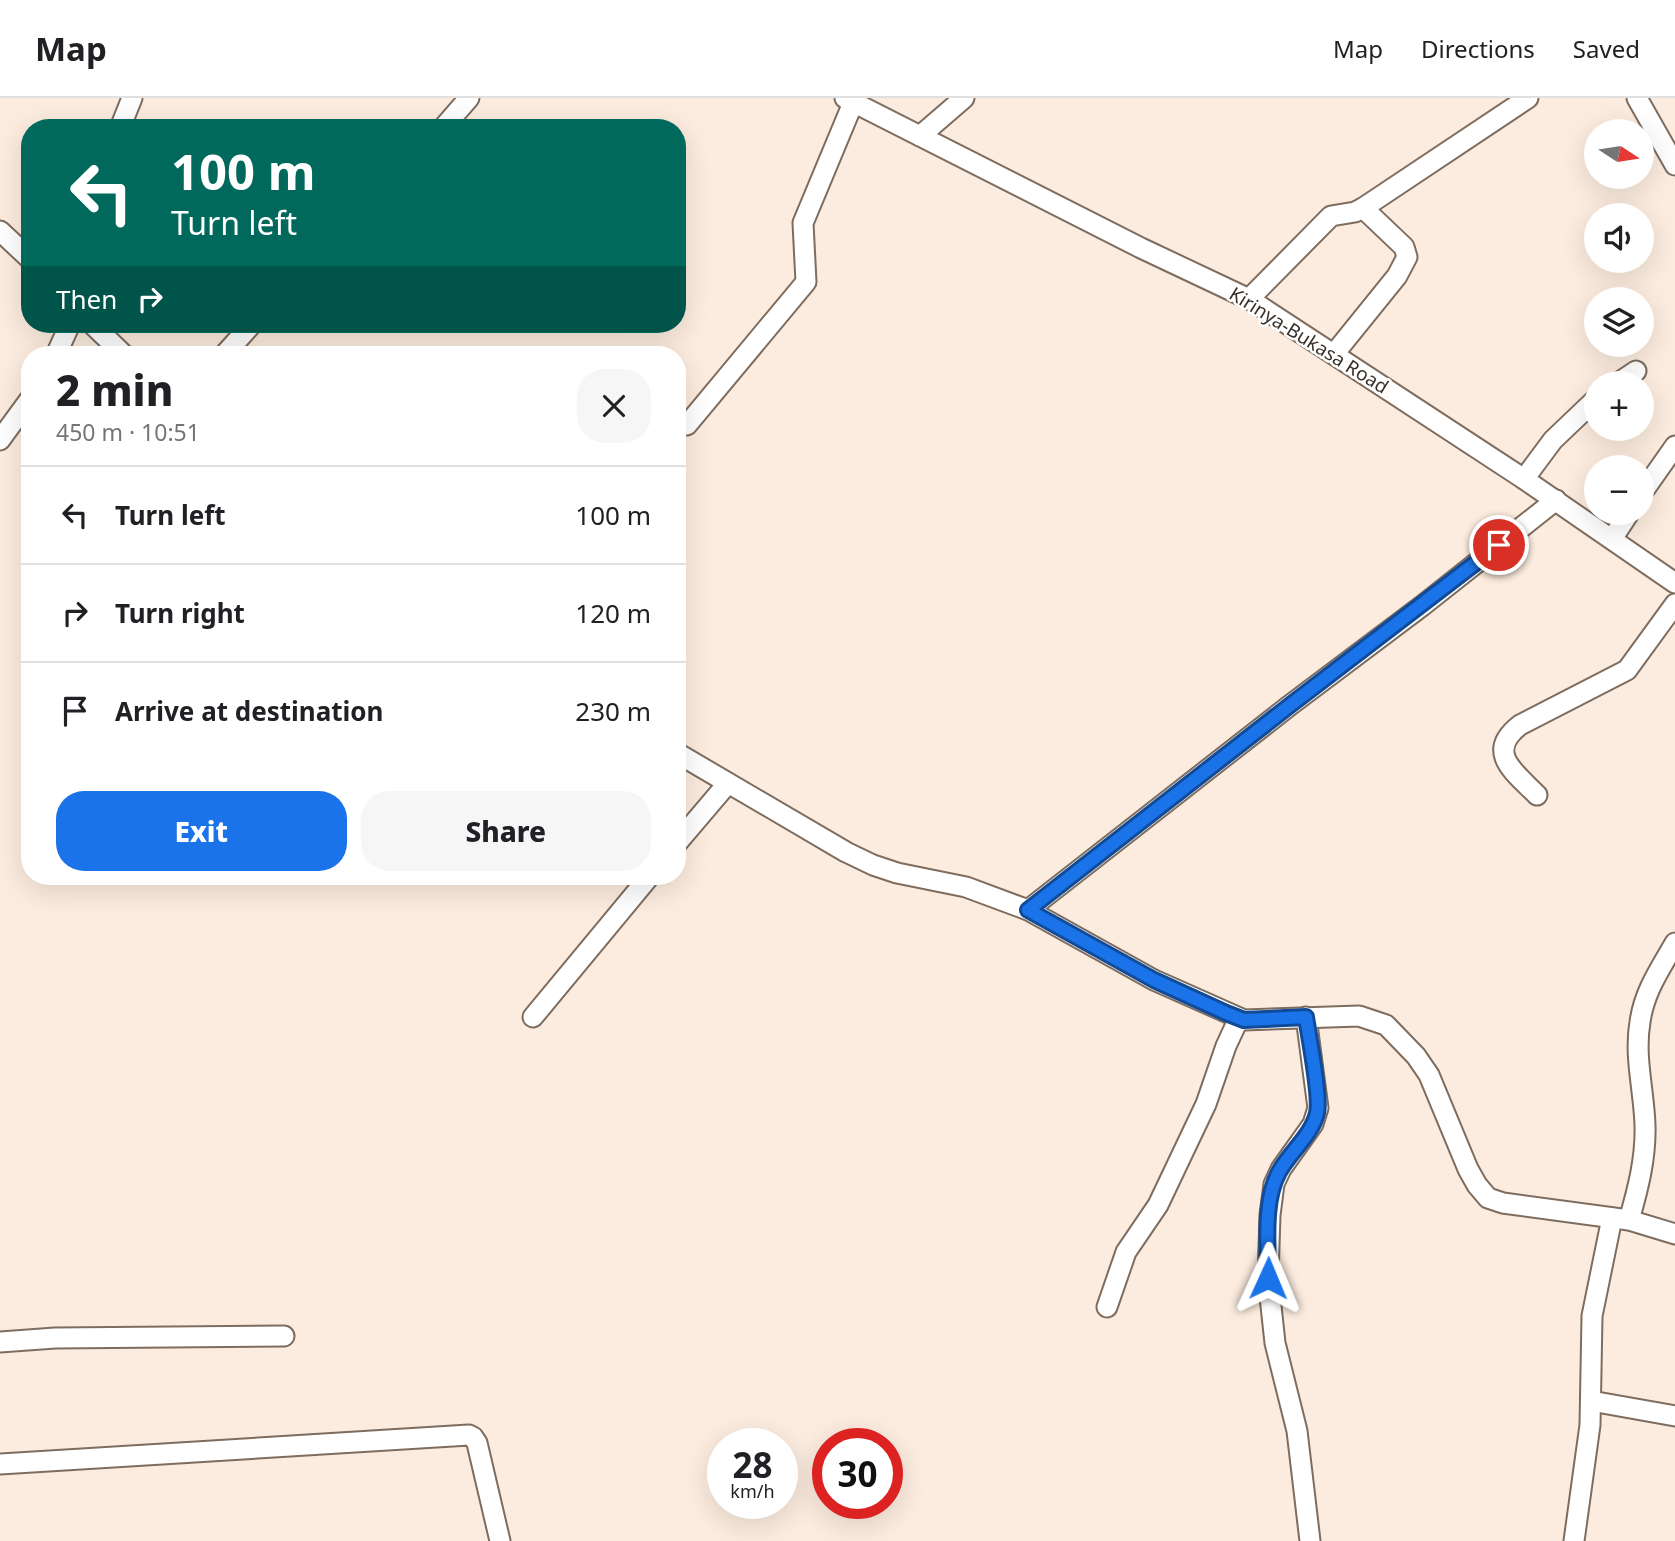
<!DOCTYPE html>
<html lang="en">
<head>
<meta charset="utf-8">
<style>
  :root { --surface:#fff; --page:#f6f6f6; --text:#202124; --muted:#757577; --line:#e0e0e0; --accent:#1a73e8 }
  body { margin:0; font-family:"Noto Sans",sans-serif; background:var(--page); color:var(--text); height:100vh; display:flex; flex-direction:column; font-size:26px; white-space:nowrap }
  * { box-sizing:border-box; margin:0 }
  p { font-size:23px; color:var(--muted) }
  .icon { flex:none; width:38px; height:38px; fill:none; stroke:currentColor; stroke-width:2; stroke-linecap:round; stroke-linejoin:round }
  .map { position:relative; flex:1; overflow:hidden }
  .sheet { position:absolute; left:21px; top:248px; width:665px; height:539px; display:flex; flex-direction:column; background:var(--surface); border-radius:28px; box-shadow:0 7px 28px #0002 }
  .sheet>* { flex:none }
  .guide { position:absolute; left:21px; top:21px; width:665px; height:214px; border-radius:28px; box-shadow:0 7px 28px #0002; background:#00695c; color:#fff; overflow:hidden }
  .needle { width:46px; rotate:102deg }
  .tools { position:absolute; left:1584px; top:21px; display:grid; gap:14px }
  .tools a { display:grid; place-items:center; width:70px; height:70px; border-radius:50%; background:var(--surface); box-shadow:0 7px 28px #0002; font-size:35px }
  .speed { position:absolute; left:707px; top:1330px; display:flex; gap:14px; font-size:35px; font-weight:700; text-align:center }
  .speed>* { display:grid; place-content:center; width:91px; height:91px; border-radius:50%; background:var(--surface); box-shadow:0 7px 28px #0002; line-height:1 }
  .speed small { font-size:18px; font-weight:400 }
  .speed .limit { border:10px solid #d22; background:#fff; color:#111 }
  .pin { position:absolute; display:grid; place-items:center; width:60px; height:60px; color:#fff; margin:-30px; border:4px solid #fff; border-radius:50%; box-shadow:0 2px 7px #0007 }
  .me { position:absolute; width:77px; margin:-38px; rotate:1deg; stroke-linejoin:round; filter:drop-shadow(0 0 5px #0008) }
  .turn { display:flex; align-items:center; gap:24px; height:147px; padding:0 35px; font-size:32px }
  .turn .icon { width:91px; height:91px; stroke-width:2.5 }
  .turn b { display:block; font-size:49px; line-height:60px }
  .then { display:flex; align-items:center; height:66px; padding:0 35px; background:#0003; gap:14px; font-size:26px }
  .round { display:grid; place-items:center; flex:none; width:74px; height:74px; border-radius:28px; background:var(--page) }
  .headline { display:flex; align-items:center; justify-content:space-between; height:119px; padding:0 35px }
  h1 { font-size:42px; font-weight:800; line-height:52px }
  .action { display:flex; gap:14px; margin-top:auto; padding:14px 35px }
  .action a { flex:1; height:80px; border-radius:28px; background:var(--accent); color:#fff; font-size:28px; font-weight:800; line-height:80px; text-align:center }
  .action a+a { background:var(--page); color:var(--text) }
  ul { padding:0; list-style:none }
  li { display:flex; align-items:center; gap:21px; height:98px; padding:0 35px; border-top:2px solid var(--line) }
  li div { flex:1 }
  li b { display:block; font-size:26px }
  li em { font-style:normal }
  header { display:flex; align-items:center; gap:42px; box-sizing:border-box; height:98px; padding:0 35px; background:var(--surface); border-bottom:2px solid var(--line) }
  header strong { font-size:33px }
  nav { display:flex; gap:38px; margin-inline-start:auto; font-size:24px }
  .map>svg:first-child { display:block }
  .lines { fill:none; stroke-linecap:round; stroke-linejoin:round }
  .minor-casing { stroke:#7e6d5f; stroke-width:23 }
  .minor { stroke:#fff; stroke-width:19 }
  .route-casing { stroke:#114b97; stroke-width:18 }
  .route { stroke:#1a73e8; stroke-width:12 }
  .labels { text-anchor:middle; stroke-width:5; stroke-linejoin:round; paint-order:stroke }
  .street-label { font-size:19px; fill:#37302a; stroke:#fff }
</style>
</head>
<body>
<header>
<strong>Map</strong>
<nav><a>Map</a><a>Directions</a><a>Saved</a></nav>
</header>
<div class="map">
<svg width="1675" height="1443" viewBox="0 0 1675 1443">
  <rect width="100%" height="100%" fill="#fcecdf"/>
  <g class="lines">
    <defs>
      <g id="minor">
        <path d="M845 0 1141 150 1249 201 1524 381 1675 485"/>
        <path d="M1637 0 1675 67"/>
        <path d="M120 30 132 0"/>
        <path d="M443 30 469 0"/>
        <path d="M920 38 964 0"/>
        <path d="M0 133 30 161"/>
        <path d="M1249 201 1331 118 1355 114 1363 110 1528 0"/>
        <path d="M92 226 124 257"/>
        <path d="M1334 256 1397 178 1407 159 1404 149 1363 110"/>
        <path d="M56 257 70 226"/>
        <path d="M224 257 252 226"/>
        <path d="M1618 285 1636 273"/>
        <path d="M687 327 806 184 803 125 853 5"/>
        <path d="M0 342 30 301"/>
        <path d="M1524 381 1553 342 1596 301"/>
        <path d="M1642 395 1675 348"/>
        <path d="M1612 441 1629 415"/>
        <path d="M677 655 846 754 873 767 897 775 966 789 1028 812 1154 882 1244 922 1359 918 1386 927 1416 958 1429 977 1468 1071 1477 1087 1488 1100 1503 1105 1629 1122 1675 1136"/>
        <path d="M1537 697C1514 674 1485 654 1520 627L1627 572 1675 506"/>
        <path d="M677 745 728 685"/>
        <path d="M1028 812 1289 608 1422 508 1556 402"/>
        <path d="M533 919 649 779"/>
        <path d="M1306 919 1318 1010 1313 1026 1281 1071 1274 1086 1270 1117 1268 1180 1275 1245 1297 1333 1310 1443"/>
        <path d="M1629 1122C1638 1091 1646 1060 1645 1027 1644 993 1634 958 1640 924 1644 894 1660 871 1675 845"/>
        <path d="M1107 1209 1126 1154 1158 1107 1206 1006 1226 948 1239 920"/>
        <path d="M0 1244 55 1240 284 1238"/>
        <path d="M1591 1303 1675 1318"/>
        <path d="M0 1366 469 1337 473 1339 477 1345 500 1443"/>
        <path d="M1574 1443 1590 1327 1592 1218 1612 1120"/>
      </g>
    </defs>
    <!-- minor casing -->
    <use href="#minor" class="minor-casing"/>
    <!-- minor -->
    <use href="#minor" class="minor"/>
  </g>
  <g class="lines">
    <defs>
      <path id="route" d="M1268 1180C1268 1147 1263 1103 1279 1074 1290 1054 1312 1037 1317 1015 1321 1000 1309 939 1306 919L1244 922 1226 915 1154 882 1028 812 1289 608 1499 447"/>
    </defs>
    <!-- route casing -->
    <use href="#route" class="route-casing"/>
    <!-- route -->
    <use href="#route" class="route"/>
  </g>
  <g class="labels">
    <!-- street labels -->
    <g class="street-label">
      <text transform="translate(1309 242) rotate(32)" y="7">Kirinya-Bukasa Road</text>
    </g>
  </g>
</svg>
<div class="tools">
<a><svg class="needle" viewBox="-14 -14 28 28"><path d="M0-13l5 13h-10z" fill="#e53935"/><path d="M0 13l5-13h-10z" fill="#757577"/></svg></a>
<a><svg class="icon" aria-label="sound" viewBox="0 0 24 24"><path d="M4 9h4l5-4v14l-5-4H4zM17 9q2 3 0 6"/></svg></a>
<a><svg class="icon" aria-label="layers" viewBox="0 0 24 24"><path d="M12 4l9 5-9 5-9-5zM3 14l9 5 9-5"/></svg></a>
<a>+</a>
<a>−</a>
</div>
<div class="speed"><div>28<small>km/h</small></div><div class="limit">30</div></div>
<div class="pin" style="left:1499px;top:447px;background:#d93025"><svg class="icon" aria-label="arrive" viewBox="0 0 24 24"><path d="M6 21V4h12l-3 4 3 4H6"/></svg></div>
<svg class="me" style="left:1268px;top:1180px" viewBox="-20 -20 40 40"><path d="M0-17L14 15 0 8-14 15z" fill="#1a73e8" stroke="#fff" stroke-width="4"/></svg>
<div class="guide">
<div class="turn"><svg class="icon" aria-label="left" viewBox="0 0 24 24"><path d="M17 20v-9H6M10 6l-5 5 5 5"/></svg><div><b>100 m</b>Turn left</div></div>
<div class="then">Then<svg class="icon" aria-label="right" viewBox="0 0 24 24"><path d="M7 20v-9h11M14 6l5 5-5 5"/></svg></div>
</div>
<section class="sheet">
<div class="headline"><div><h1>2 min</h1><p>450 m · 10:51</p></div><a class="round"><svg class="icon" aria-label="close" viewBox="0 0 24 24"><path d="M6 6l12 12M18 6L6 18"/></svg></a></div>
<ul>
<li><svg class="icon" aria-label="left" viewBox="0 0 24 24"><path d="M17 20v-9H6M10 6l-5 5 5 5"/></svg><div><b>Turn left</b></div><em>100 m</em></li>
<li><svg class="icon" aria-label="right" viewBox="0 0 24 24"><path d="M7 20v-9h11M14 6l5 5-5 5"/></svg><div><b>Turn right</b></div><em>120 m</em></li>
<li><svg class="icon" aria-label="arrive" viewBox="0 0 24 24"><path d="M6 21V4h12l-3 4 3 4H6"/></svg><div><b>Arrive at destination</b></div><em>230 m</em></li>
</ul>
<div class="action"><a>Exit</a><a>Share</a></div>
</section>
</div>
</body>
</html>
